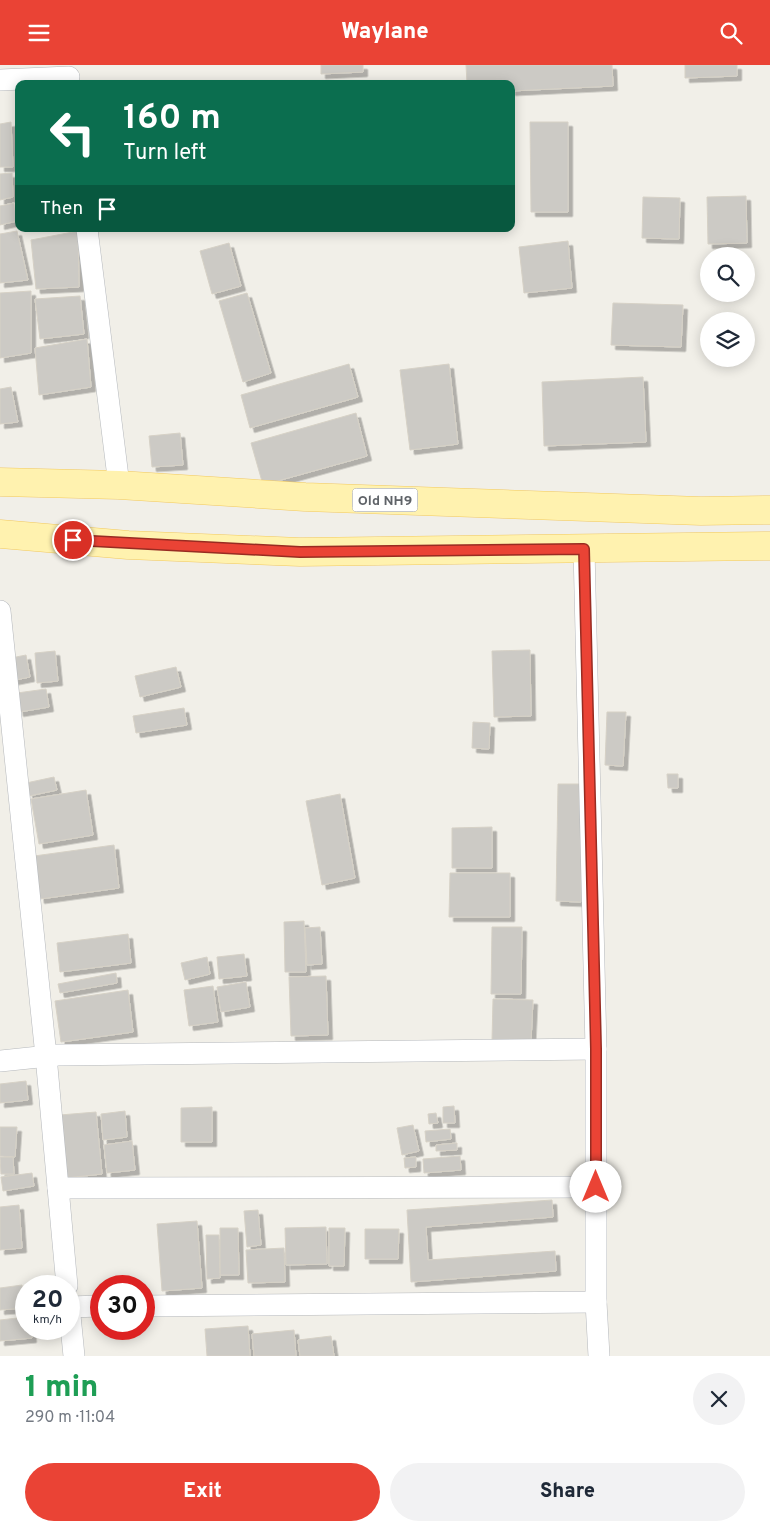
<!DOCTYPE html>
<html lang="en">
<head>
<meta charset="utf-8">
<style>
  :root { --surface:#fff; --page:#f2f2f3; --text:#1f2937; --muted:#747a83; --accent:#ea4335 }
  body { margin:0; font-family:Overpass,sans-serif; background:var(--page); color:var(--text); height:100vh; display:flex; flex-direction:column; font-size:19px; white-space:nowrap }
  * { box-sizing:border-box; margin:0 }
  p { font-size:16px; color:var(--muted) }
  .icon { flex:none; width:28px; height:28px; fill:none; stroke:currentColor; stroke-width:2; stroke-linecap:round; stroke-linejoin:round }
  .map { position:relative; height:1291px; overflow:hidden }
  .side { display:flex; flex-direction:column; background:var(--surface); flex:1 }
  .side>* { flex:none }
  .top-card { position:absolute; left:15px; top:15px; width:500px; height:152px; border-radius:10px; box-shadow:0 2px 12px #0003; background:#0b6e4f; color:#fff; overflow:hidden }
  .tools { position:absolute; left:700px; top:182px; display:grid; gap:10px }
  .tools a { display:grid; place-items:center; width:55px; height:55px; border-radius:50%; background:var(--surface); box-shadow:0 2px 12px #0003; font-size:25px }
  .speed { position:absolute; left:15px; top:1210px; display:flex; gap:10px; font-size:25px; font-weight:700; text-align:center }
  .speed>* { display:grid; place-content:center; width:65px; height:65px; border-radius:50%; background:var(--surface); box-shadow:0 2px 12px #0003; line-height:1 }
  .speed small { font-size:12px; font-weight:400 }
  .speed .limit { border:8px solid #d22; background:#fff; color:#111 }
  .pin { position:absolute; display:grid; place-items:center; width:42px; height:42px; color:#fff; margin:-21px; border:2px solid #fff; border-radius:50%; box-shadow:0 1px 5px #0007 }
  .me { position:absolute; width:55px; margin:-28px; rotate:0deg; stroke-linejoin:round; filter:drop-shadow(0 0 4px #0008) }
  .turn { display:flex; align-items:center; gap:18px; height:105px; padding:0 25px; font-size:22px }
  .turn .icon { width:65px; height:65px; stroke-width:2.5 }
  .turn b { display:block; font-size:35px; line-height:42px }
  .then { display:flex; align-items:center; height:48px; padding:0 25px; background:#0003; gap:10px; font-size:19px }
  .round { display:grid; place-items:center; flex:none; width:52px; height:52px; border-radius:26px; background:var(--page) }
  .overview { display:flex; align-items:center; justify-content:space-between; height:85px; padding:0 25px }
  h1 { font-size:30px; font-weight:800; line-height:38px; color:#1e9e55 }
  .cta { display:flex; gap:10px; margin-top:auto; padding:10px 25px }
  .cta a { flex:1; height:58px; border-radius:30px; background:var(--accent); color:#fff; font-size:20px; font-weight:800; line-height:58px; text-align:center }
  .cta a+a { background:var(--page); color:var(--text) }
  header { display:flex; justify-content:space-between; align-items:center; height:65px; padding:0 25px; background:var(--accent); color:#fff; font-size:22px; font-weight:800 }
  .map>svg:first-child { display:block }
  .building { fill:#cccac5; stroke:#d6d1c6; filter:url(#shadow) }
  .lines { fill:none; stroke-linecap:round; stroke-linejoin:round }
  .street-casing { stroke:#b5b8bc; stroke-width:22 }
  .primary-casing { stroke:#f2c960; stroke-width:29 }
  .street { stroke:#fff; stroke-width:21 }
  .primary { stroke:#fff2af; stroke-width:28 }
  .route-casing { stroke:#982c22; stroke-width:12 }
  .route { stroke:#ea4335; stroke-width:9 }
  .labels { text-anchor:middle; stroke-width:5; stroke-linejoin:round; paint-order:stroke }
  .shield { fill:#fff; stroke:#8f9295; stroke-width:1 }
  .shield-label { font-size:14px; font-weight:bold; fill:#5f6368 }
</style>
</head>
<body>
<header><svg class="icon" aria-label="menu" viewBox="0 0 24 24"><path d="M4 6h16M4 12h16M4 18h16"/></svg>Waylane<svg class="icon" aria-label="search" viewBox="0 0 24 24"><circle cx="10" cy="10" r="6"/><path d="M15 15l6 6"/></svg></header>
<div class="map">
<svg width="770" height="1291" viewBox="0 0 770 1291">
  <defs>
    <filter id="shadow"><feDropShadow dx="4.5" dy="4.5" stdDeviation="0" flood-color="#0004"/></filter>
  </defs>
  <rect width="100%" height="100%" fill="#f1efe8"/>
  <!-- building -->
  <g class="building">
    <path d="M321 0H363V7L321 9Z"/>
    <path d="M466 0H612L613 21 511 26V19H467Z"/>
    <path d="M685 0H737V11L685 13Z"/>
    <path d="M11 57 13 102H0V59Z"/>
    <path d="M530 57H568V147H531Z"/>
    <path d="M12 108 13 132 0 135V109Z"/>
    <path d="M746 131 747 178 708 179 707 132Z"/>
    <path d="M643 132 680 133 679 174 642 173Z"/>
    <path d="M14 138 17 156 0 160V141Z"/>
    <path d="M17 166 28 215 0 218V169Z"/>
    <path d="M78 166 79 222 36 224 31 175Z"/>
    <path d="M568 176 572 223 524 228 519 182Z"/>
    <path d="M229 178 241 221 212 229 200 186Z"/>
    <path d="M31 226V288L0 293V228Z"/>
    <path d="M247 228 271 308 243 317 219 236Z"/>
    <path d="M80 231 84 269 40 274 35 234Z"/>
    <path d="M613 238 683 240 681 282 611 280Z"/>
    <path d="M87 274 91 322 39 330 35 283Z"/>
    <path d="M349 299 358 332 250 363 241 330Z"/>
    <path d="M449 299 458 379 410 385 400 305Z"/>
    <path d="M643 312 646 377 544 381 542 317Z"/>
    <path d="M11 322 18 357 0 359V324Z"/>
    <path d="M356 348 367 391 263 420 251 378Z"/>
    <path d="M180 368 183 400 152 402 149 371Z"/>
    <path d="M530 585 531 651 494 652 492 586Z"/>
    <path d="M55 586 58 616 37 618 35 588Z"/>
    <path d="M26 590 30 612 10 616 6 594Z"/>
    <path d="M176 602 181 622 140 632 135 611Z"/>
    <path d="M46 624 49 642 19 647 17 628Z"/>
    <path d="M184 643 187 660 136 668 133 651Z"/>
    <path d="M607 647H626L623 701 605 700Z"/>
    <path d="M473 657 490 658 489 684 472 683Z"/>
    <path d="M667 709H678V723H668Z"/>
    <path d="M54 712 57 725 29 731 26 718Z"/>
    <path d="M558 719H582L581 837 556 836Z"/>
    <path d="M86 725 93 770 39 779 31 734Z"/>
    <path d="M340 729 355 813 322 820 306 736Z"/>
    <path d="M492 762V803H452V763Z"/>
    <path d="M114 780 119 823 40 834 34 791Z"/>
    <path d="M450 808H510V852H449Z"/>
    <path d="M304 856 306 907H285L284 857Z"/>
    <path d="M320 862 322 899 307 900 305 863Z"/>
    <path d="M492 862H522L521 929H491Z"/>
    <path d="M128 869 131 898 60 907 57 878Z"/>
    <path d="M244 889 247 911 219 914 217 892Z"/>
    <path d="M207 892 210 909 185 915 181 898Z"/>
    <path d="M116 908 117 918 60 928 58 919Z"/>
    <path d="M326 911 328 970 291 971 289 912Z"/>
    <path d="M246 917 250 942 221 947 217 922Z"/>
    <path d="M213 921 218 957 189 961 184 925Z"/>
    <path d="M128 925 133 967 61 977 55 936Z"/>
    <path d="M493 934 533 935 531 976 492 975Z"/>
    <path d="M26 1016 28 1035 0 1038V1019Z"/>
    <path d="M454 1041 455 1058H443V1042Z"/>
    <path d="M212 1042V1077H181V1043Z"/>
    <path d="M125 1046 127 1072 103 1075 101 1049Z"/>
    <path d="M96 1047 102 1109 66 1113 60 1050Z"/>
    <path d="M436 1048 438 1058 429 1059 428 1049Z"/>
    <path d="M413 1060 419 1086 402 1090 397 1063Z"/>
    <path d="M0 1062H17L15 1092 0 1091Z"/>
    <path d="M450 1064 451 1074 426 1077 425 1066Z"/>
    <path d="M132 1076 135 1105 107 1108 104 1080Z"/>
    <path d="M457 1078V1085L436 1086V1080Z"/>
    <path d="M460 1091 461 1105 424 1108 423 1094Z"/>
    <path d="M0 1092H13L14 1109H1Z"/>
    <path d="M416 1092V1102L405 1103 404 1093Z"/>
    <path d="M32 1108 34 1121 3 1126 1 1112Z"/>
    <path d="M552 1135 553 1152 426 1162 428 1195 555 1186 556 1206 411 1217 407 1145Z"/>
    <path d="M19 1140 22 1183 0 1185V1142Z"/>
    <path d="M258 1145 261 1180 247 1182 244 1146Z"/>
    <path d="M197 1156 202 1223 162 1226 157 1159Z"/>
    <path d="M326 1162 327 1199 286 1200 285 1163Z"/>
    <path d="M220 1163H238L239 1210H220Z"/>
    <path d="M329 1163H345L344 1201H329Z"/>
    <path d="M365 1164H399L398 1194H365Z"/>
    <path d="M206 1170H219L220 1213 207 1214Z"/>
    <path d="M284 1183 285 1217 248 1218 246 1185Z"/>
    <path d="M22 1220 24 1243 0 1245V1223Z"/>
    <path d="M26 1252V1264H31L32 1273 0 1276V1255Z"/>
    <path d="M248 1261 250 1291H207L205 1264Z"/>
    <path d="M294 1265 296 1291H254L252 1269Z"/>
    <path d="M331 1271 334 1291H300L298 1275Z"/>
  </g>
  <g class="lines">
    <defs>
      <g id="street">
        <path d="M0 15 69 12"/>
        <path d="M87 164 119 420"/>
        <path d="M0 546 46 991 67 1221"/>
        <path d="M0 996 58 990 596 984"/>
        <path d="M58 1123 596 1122"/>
        <path d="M596 1237 599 1291"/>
        <path d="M69 1240 74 1291"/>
        <path d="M144 1241 596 1237V984L584 484"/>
        <path d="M69 1242 101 1241"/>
      </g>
      <g id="primary">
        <path d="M0 417 119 420 305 432 701 446 770 445"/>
        <path d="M0 469 128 480 300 487 770 481"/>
      </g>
    </defs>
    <!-- street casing -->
    <use href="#street" class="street-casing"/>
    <!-- primary casing -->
    <use href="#primary" class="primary-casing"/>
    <!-- street -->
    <use href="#street" class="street"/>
    <!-- primary -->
    <use href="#primary" class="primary"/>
  </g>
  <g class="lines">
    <defs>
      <path id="route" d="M73 475 300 487 584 484 596 984V1122"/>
    </defs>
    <!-- route casing -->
    <use href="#route" class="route-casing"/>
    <!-- route -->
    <use href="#route" class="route"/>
  </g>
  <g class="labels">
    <!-- shield labels -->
    <rect class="shield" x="352.5" y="423.5" width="65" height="23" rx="4"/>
    <g class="shield-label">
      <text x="385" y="440">Old NH9</text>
    </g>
  </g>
</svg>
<div class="tools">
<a><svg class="icon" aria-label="search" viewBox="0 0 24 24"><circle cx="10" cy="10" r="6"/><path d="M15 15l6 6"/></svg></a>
<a><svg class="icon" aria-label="layers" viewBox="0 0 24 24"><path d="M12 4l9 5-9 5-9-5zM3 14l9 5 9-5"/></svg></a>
</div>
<div class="speed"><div>20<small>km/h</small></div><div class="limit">30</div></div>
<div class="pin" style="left:73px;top:475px;background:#d93025"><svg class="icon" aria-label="arrive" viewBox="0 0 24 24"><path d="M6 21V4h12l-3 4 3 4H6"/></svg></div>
<svg class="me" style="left:596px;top:1122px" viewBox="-20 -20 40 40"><circle r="19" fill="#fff"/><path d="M0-13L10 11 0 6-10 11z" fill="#ea4335"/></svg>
<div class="top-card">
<div class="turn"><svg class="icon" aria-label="left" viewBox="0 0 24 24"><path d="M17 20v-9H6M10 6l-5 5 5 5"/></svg><div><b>160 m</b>Turn left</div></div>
<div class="then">Then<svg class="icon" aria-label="arrive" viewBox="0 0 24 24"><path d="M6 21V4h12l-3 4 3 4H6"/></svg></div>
</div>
</div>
<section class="side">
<div class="overview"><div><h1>1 min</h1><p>290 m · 11:04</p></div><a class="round"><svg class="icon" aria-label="close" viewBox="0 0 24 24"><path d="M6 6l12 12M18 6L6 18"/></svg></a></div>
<div class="cta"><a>Exit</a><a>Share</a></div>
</section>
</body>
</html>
